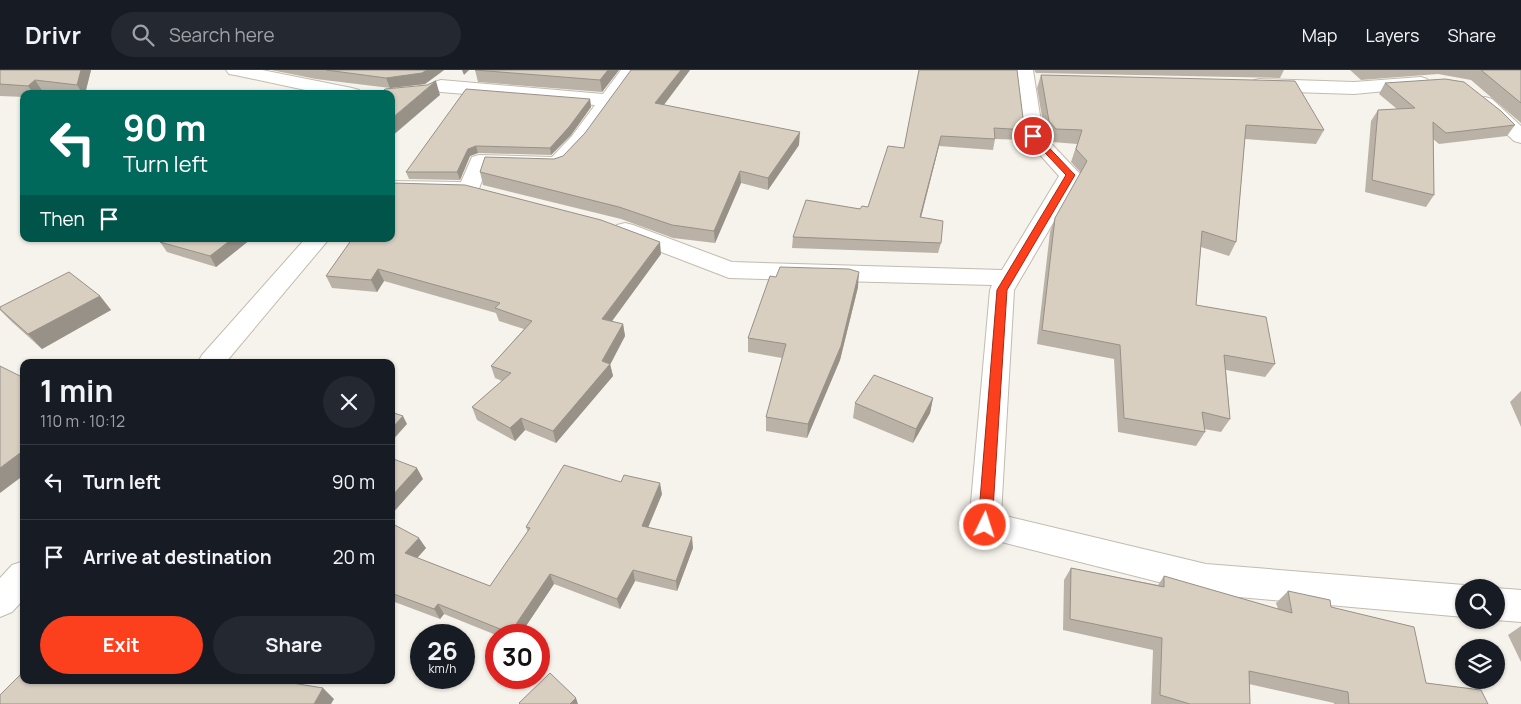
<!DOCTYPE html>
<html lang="en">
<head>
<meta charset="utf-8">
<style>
  :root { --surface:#171b24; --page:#242831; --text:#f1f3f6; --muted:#9ea1a6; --line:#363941; --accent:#fc3f1d }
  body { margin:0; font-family:Manrope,sans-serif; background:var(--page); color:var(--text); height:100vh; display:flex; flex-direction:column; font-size:19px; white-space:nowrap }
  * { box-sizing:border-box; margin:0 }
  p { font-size:16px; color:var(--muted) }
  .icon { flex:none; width:28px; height:28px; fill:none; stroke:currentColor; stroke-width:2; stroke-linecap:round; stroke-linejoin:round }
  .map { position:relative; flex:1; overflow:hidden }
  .drawer { position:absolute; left:20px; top:289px; width:375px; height:325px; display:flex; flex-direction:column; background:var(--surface); border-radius:10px; box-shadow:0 1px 4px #0004 }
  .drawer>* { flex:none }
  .top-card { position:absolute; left:20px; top:20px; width:375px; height:152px; border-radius:10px; box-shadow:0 1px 4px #0004; background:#00695c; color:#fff; overflow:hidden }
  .controls { position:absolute; left:1455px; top:509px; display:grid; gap:10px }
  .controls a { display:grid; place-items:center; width:50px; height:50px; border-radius:50%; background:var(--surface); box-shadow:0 1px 4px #0004; font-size:25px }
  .speed { position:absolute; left:410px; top:554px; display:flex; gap:10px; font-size:25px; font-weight:700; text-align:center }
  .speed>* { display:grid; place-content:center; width:65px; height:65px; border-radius:50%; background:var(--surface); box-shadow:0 1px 4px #0004; line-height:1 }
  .speed small { font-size:12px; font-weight:400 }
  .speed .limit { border:8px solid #d22; background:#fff; color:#111 }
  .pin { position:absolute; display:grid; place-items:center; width:42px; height:42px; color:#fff; margin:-21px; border:2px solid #fff; border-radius:50%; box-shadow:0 1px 5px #0007 }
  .me { position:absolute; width:55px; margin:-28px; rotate:4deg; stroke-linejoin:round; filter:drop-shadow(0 0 4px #0008) }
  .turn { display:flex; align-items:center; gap:18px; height:105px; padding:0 20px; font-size:22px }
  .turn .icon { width:65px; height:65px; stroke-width:2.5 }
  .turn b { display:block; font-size:35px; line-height:42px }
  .then { display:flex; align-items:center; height:48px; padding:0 20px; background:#0003; gap:10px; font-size:19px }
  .round { display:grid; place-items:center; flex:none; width:52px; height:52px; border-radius:26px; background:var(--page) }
  .head { display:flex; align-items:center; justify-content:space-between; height:85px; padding:0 20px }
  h1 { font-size:30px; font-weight:700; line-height:38px }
  .primary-button { display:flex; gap:10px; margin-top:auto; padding:10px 20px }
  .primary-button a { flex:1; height:58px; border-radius:30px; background:var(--accent); color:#fff; font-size:20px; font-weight:700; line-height:58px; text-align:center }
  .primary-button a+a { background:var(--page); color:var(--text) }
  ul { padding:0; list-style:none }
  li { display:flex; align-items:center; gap:15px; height:75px; padding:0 20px; border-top:1px solid var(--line) }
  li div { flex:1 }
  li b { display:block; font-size:19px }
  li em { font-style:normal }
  header { display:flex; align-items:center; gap:30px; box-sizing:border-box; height:70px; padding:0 25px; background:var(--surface); border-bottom:1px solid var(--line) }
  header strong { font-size:24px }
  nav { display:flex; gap:28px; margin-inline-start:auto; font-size:18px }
  .search { width:350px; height:45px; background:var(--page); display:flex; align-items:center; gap:12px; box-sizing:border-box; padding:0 18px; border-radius:28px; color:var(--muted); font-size:19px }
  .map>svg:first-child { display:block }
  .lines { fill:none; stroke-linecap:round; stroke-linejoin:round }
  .minor-casing { stroke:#c2bbae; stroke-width:2 }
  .minor { fill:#fff; fill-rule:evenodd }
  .wall { fill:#bab2a6 }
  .shaded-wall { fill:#979187 }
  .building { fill:#d8cfc1; stroke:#979187 }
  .route { fill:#fc3f1d; stroke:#a42913 }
</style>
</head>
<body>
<header>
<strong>Drivr</strong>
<div class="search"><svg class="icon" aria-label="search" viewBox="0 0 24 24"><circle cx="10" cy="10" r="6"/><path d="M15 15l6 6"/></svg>Search here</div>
<nav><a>Map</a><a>Layers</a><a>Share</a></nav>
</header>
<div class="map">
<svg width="1521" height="634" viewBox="0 0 1521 634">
  <rect width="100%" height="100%" fill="#f6f3ec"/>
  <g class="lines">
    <defs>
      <g id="minor">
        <path d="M226 0H262L352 18 359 20 361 24H324L235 5 229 4Z"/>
        <path d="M621 0H639L586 74 564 97 557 99 487 97 477 124 469 125 391 123V111L461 112 472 87 479 85 552 87 572 66 595 35 441 22 434 20 432 16 434 12 441 10 603 24Z"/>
        <path d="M1015 0H1033L1043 65 1081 105 1014 220 1001 445 1206 494 1464 515 1469 518H1464V547L1206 524 974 465 969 455 990 220 992 215 729 208 617 165 614 160 617 155 625 153 633 155 732 192 1002 200 1059 106 1023 66Z"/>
        <path d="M1421 7 1427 9 1430 13 1427 17 1354 24 1259 21 1252 19 1250 15 1252 11 1259 9 1354 12Z"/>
        <path d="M1485 27 1492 29 1521 56V73L1514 71 1478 37 1476 33 1478 29Z"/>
        <path d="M305 169H329L226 292H198L202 285Z"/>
        <path d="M24 491V529L12 542 0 547V508L12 495Z"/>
        <path d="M1496 518 1521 520V552L1496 550Z"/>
      </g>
    </defs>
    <!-- minor casing -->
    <use href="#minor" class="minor-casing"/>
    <!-- minor -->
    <use href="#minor" class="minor"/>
  </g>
  <!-- wall -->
  <g class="wall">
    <path d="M0 0H91L85 24H59L43 22 41 24H24V27L0 26Z"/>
    <path d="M271 0H444L425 14 390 18 316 9Z"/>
    <path d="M475 0H619L602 22 478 12Z"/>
    <path d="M690 0 664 35 799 75 768 120 741 113 715 173 673 168 621 149 483 115 480 102 554 89 563 86 585 63Z"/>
    <path d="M919 0 1024 56 1027 60 1025 70 995 69 993 80 939 76 921 148 941 173 938 183 792 178 793 167 860 139 868 137 904 78Z"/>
    <path d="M1034 0H1284L1280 8 1036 3Z"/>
    <path d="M1350 0H1521V53L1471 10 1438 4 1361 10Z"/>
    <path d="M1041 5 1324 60 1316 74 1245 69 1236 172 1229 186 1201 177 1196 235 1275 294 1265 307 1226 300 1230 349 1221 362 1204 359 1205 362 1196 376 1118 362 1114 289 1037 274 1050 162 1055 148 1081 103 1071 92 1077 74 1052 72 1045 64 1037 18Z"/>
    <path d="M1385 13 1515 55 1507 66 1439 74 1433 69 1434 125 1426 137 1365 122 1371 51 1378 40 1397 39 1379 24Z"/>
    <path d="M590 29 591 37 571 65 551 85 478 83 470 86 460 110 409 109 406 102Z"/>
    <path d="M251 169 216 197 167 182 160 172Z"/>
    <path d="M352 169 661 184 612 251 623 254 625 266 610 294 613 306 556 373 525 360 515 371 477 350 472 337 502 311 495 308 491 296 524 259 499 251 496 243 384 211 377 222 332 218 326 206Z"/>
    <path d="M858 217 840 290 807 368 766 361V347L782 288 748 282V268Z"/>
    <path d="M100 226 111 240 42 279 12 252 0 240Z"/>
    <path d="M1521 321V357L1510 332Z"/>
    <path d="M933 328 930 343 913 373 853 348 855 333Z"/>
    <path d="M662 424 648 458 693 478 677 521 635 511 620 539 554 514 520 565H496L444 544 440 549 392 531 391 532V453L426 478 417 488 490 516 528 462 526 457Z"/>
    <path d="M1071 498 1158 515 1164 506 1278 539 1276 533 1288 521 1331 537 1426 613 1488 634H1334V633L1249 614 1250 634H1151L1153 580 1063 560 1064 510Z"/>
    <path d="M1521 556V592L1508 565Z"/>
  </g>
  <!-- shaded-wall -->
  <g class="shaded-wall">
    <path d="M81 0H91L85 24H83L77 15Z"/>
    <path d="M427 0H444L425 14 390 18 386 8Z"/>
    <path d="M462 0H469L464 5Z"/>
    <path d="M608 0H619L602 22 600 10Z"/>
    <path d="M681 0H690L656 45 655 33Z"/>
    <path d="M35 10 43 22 41 24H34L28 16Z"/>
    <path d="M436 11 440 25 391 67V49Z"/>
    <path d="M590 29 591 37 571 65 551 85 550 78Z"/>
    <path d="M800 62 799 75 768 120V108Z"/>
    <path d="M941 66 939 76 918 158 920 147Z"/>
    <path d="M476 76 478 83 470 86 460 110 457 102 468 79Z"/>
    <path d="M740 101 741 113 715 173 714 161Z"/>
    <path d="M232 169H251L216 197 210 186Z"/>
    <path d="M660 172 661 184 604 262 602 249Z"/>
    <path d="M378 199 384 211 377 222 371 210Z"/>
    <path d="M859 202 858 217 840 290 807 368 808 354Z"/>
    <path d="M100 226 111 240 42 279 28 264Z"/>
    <path d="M623 254 625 266 610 295V294L613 306 556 373 553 361 602 291Z"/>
    <path d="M933 328 930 343 913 373 916 359Z"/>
    <path d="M403 346 407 354 391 372V359Z"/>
    <path d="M521 348 525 360 515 371 510 358Z"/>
    <path d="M24 380V405L0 423V398Z"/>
    <path d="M417 398 423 409 391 445V427Z"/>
    <path d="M660 413 662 424 644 467 642 456Z"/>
    <path d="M692 467 693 478 677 521 676 511Z"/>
    <path d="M419 468 426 478 412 494 405 483Z"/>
    <path d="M633 500 635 511 620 539 617 529Z"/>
    <path d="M550 504 554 514 520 565H511L510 563Z"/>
    <path d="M438 534 444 544 440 549 434 539Z"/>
    <path d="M323 618 334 629 331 634H314Z"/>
    <path d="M576 628 578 634H570Z"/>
  </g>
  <!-- building -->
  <g class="building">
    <path d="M0 0H81L77 15 35 10 28 16 0 14Z"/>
    <path d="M326 0H427L422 3 386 8Z"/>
    <path d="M475 0H608L600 10Z"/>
    <path d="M631 0H681L655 33 800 62 768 108 740 101 714 161 672 155 619 137 480 102 485 87 554 89 563 86 585 63Z"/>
    <path d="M919 0H1017L1024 56 1027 60 994 58 995 69 941 66 920 147 943 151 941 173 793 167 806 130 860 139 862 136 868 137 888 76 904 78Z"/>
    <path d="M1481 0H1521V33Z"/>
    <path d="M1041 5 1295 11 1324 60 1246 55 1236 172 1202 161 1196 235 1266 247 1275 294 1224 285 1230 349 1202 342 1205 362 1124 348 1120 275 1042 260 1055 148 1087 91 1076 79 1082 60 1056 59 1049 51Z"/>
    <path d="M1445 9 1464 12 1501 41 1515 55 1446 63 1433 52 1434 125 1372 110 1378 40 1415 38 1385 13Z"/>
    <path d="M436 11 391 49V24H380L385 19 427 15Z"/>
    <path d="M466 19 590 29 569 57 550 78 476 76 468 79 457 102H406Z"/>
    <path d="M393 113 465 115 601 150 660 172 602 249 623 254 602 291 610 294 553 361 521 348 510 358 472 337 511 303 491 296 532 251 495 238 500 233 378 199 371 210 326 206 352 169H391V115Z"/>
    <path d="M165 169H232L210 186 160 172Z"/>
    <path d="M780 197 849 199 859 202 841 276 808 354 766 347 786 274 748 268 770 206 776 207Z"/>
    <path d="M69 202 100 226 28 264 0 239V237Z"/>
    <path d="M0 296 24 308V380L0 398Z"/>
    <path d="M874 305 933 328 916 359 855 333Z"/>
    <path d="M391 342 403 346 391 359Z"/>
    <path d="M391 388 417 398 391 427Z"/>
    <path d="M564 395 621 412 624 405 660 413 642 456 692 467 676 511 633 500 617 529 550 504 510 563 438 534 434 539 391 523V453L419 468 405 483 490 516 530 458 526 457Z"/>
    <path d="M1071 498 1164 517V506L1292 543 1288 521 1330 530 1331 537 1414 557 1426 613 1481 620 1488 634H1349L1348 622 1249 601 1250 634H1190L1160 625 1162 568 1070 549Z"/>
    <path d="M24 601V610H274L323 618 314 634H0V625Z"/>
    <path d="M550 603 576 628 570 634H520L519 633Z"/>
  </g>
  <!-- route -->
  <path class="route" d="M1030 64H1036L1075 105 1007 220 992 455 990 459 985 460 980 459 978 455 997 220 1066 105 1030 67Z"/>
</svg>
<div class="controls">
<a><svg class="icon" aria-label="search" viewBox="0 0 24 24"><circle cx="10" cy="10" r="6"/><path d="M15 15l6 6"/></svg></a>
<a><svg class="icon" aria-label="layers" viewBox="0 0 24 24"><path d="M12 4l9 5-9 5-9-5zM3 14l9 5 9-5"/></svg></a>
</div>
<div class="speed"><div>26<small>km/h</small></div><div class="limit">30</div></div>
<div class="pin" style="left:1033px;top:66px;background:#d93025"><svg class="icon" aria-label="arrive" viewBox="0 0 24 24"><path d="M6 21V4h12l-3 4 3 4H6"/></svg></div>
<svg class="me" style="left:985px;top:455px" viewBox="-20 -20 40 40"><circle r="17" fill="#fc3f1d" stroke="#fff" stroke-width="3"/><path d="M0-11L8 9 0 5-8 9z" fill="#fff"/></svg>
<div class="top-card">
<div class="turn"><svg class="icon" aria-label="left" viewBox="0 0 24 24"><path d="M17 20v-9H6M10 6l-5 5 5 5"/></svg><div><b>90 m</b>Turn left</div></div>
<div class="then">Then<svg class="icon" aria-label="arrive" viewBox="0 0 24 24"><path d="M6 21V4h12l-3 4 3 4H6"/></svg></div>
</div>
<section class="drawer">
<div class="head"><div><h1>1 min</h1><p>110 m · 10:12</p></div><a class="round"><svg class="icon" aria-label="close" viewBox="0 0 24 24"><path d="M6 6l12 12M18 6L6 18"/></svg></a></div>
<ul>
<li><svg class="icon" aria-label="left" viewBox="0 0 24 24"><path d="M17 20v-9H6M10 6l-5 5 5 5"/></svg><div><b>Turn left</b></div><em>90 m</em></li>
<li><svg class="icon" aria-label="arrive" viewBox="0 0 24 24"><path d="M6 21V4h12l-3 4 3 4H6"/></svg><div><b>Arrive at destination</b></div><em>20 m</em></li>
</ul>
<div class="primary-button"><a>Exit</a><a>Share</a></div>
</section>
</div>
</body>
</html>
